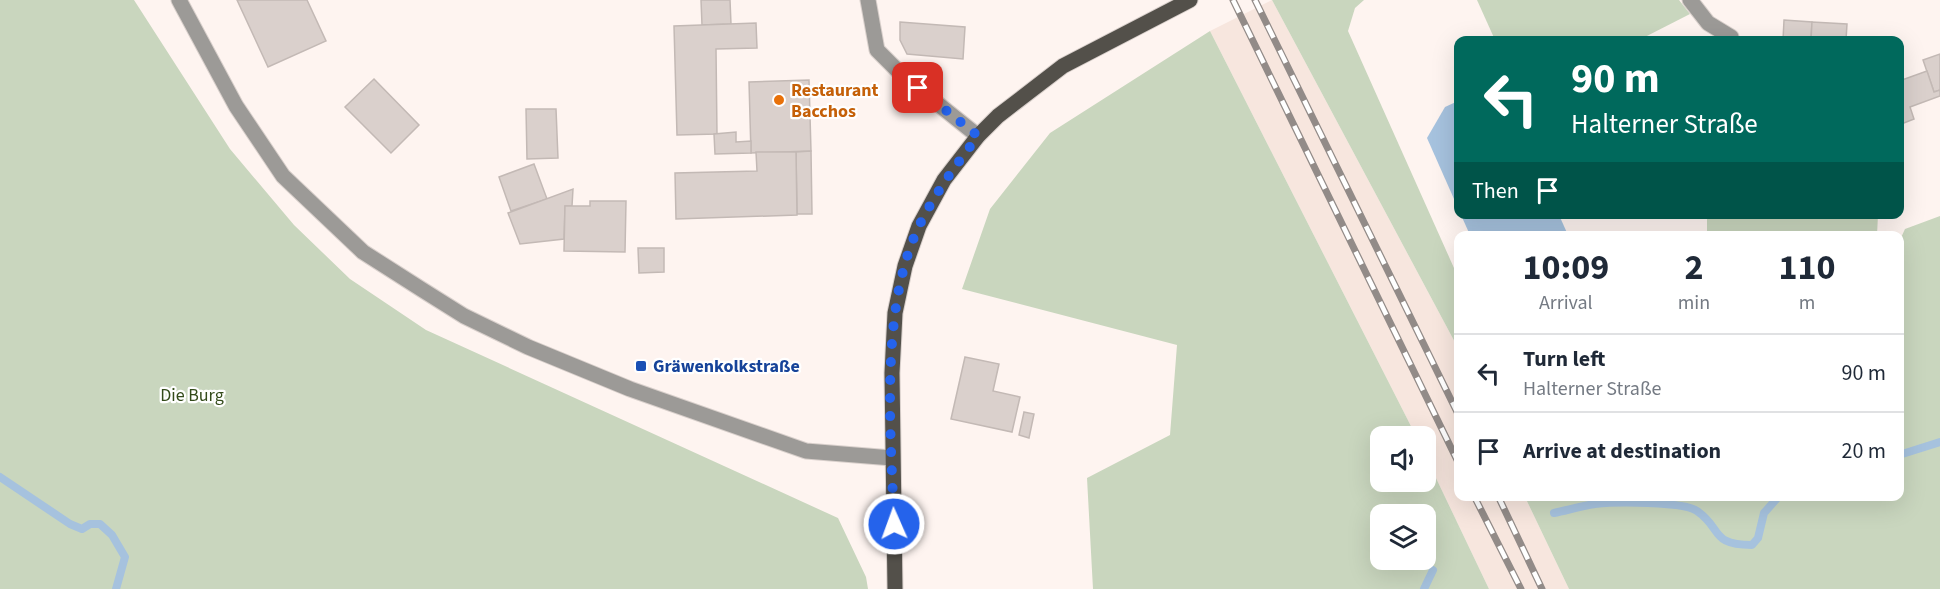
<!DOCTYPE html>
<html lang="en">
<head>
<meta charset="utf-8">
<style>
  :root { --surface:#fff; --page:#f2f2f3; --text:#1f2937; --muted:#747a83; --line:#e0e1e3 }
  body { margin:0; font-family:"Source Sans 3",sans-serif; background:var(--page); color:var(--text); height:100vh; display:flex; flex-direction:column; font-size:22px; white-space:nowrap }
  * { box-sizing:border-box; margin:0 }
  p { font-size:20px; color:var(--muted) }
  .icon { flex:none; width:33px; height:33px; fill:none; stroke:currentColor; stroke-width:2; stroke-linecap:round; stroke-linejoin:round }
  .map { position:relative; flex:1; overflow:hidden }
  .sheet { position:absolute; left:1454px; top:231px; width:450px; height:270px; display:flex; flex-direction:column; background:var(--surface); border-radius:12px; box-shadow:0 6px 24px #0002 }
  .sheet>* { flex:none }
  .top-card { position:absolute; left:1454px; top:36px; width:450px; height:183px; border-radius:12px; box-shadow:0 6px 24px #0002; background:#00695c; color:#fff; overflow:hidden }
  .buttons { position:absolute; left:1370px; top:426px; display:grid; gap:12px }
  .buttons a { display:grid; place-items:center; width:66px; height:66px; border-radius:12px; background:var(--surface); box-shadow:0 6px 24px #0002; font-size:30px }
  .pin { position:absolute; display:grid; place-items:center; width:51px; height:51px; color:#fff; margin:-26px; border-radius:12px; box-shadow:0 3px 9px #0006 }
  .me { position:absolute; width:66px; margin:-33px; rotate:358deg; stroke-linejoin:round; filter:drop-shadow(0 0 4px #0008) }
  .turn { display:flex; align-items:center; gap:21px; height:126px; padding:0 18px; font-size:27px }
  .turn .icon { width:78px; height:78px; stroke-width:2.5 }
  .turn b { display:block; font-size:42px; line-height:51px }
  .then { display:flex; align-items:center; height:57px; padding:0 18px; background:#0003; gap:12px; font-size:22px }
  .eta { display:flex; justify-content:space-evenly; align-items:center; height:102px; text-align:center }
  .eta b { font-size:36px; font-weight:700; line-height:42px }
  ul { padding:0; list-style:none }
  li { display:flex; align-items:center; gap:18px; height:78px; padding:0 18px; border-top:2px solid var(--line) }
  li div { flex:1 }
  li b { display:block; font-size:22px }
  li em { font-style:normal }
  .map>svg:first-child { display:block }
  .built { fill:#f7e6de }
  .green { fill:#c9d6be; fill-rule:evenodd }
  .water { fill:#a6c2de }
  .lines { fill:none; stroke-linecap:round; stroke-linejoin:round }
  .stream { stroke:#a6c2de; stroke-width:8 }
  .building { fill:#dad0cc; stroke:#c3b9b5; stroke-width:1.5 }
  .minor-casing { stroke:#d9d0cc; stroke-width:17 }
  .major-casing { stroke:#d9d0cc; stroke-width:17 }
  .minor { stroke:#9c9a97; stroke-width:15 }
  .major { stroke:#53504a; stroke-width:15 }
  .rail-casing { stroke:#928b88; stroke-width:7 }
  .rail { stroke:#fff; stroke-width:4.5; stroke-dasharray:14; stroke-linecap:butt }
  .route { stroke:#2563eb; stroke-width:10; stroke-dasharray:0 18 }
  .food-dot { fill:#e8710a; stroke:#fff; stroke-width:2 }
  .transit-dot { fill:#1a4fb4; stroke:#fff; stroke-width:2 }
  .labels { text-anchor:middle; stroke-width:4.5; stroke-linejoin:round; paint-order:stroke }
  .food-label { font-size:18px; font-weight:bold; fill:#c56008; stroke:#fff; text-anchor:start }
  .transit-label { font-size:18px; font-weight:bold; fill:#164399; stroke:#fff; text-anchor:start }
  .park-label { font-size:18px; fill:#334b1a; stroke:#fff }
</style>
</head>
<body>
<div class="map">
<svg width="1940" height="589" viewBox="0 0 1940 589">
  <rect width="100%" height="100%" fill="#fef4f0"/>
  <!-- built -->
  <path class="built" d="M1272 0 1458 348V496L1525 497 1569 589H1489L1425 455V436H1416L1210 31Z"/>
  <!-- green -->
  <g class="green">
    <path d="M0 0H134L230 149 294 225 350 279 426 330 838 518 866 577 868 589H0Z"/>
    <path d="M1272 0H1364L1355 8 1348 31 1458 277V348Z"/>
    <path d="M1477 0H1679L1690 14 1639 40H1495Z"/>
    <path d="M1210 31 1416 436H1380V482H1425V455L1489 589H1093L1087 478 1170 435 1177 345 962 289 990 209 1050 133ZM1425 514V560H1380V514Z"/>
    <path d="M1707 215H1878L1877 235H1707Z"/>
    <path d="M1940 216V589H1569L1525 497 1899 496V242L1905 229Z"/>
  </g>
  <!-- water -->
  <g class="water">
    <path d="M1458 101V208L1427 138 1445 107Z"/>
    <path d="M1461 215H1559L1568 235H1470Z"/>
  </g>
  <g class="lines">
    <!-- stream -->
    <g class="stream">
      <path d="M1899 455 1940 442"/>
      <path d="M0 477 70 524 82 529 90 524H100L112 535 125 557 116 589"/>
      <path d="M1554 513C1568 510 1582 506 1595 504 1614 502 1683 501 1697 511 1723 529 1710 545 1752 545L1758 538 1764 513 1779 496"/>
      <path d="M1424 589 1433 570"/>
    </g>
  </g>
  <!-- building -->
  <g class="building">
    <path d="M237 0H307L326 41 268 67Z"/>
    <path d="M701 0H730L731 24 702 25Z"/>
    <path d="M1784 20 1812 22 1811 40H1783Z"/>
    <path d="M900 22 965 27 963 59 907 54 900 40Z"/>
    <path d="M1812 22 1847 24 1846 40H1811Z"/>
    <path d="M756 23 757 48 716 49 717 134 677 135 674 26Z"/>
    <path d="M1940 54V90L1934 92 1923 60Z"/>
    <path d="M1927 71 1934 92 1940 90V96L1910 107 1914 119 1899 125V81Z"/>
    <path d="M374 79 419 125 391 153 345 107Z"/>
    <path d="M809 80 811 151 751 153 749 82Z"/>
    <path d="M526 109H556L558 158 527 159Z"/>
    <path d="M736 132V142L751 141V153L715 154 714 134Z"/>
    <path d="M811 151 812 214H797L796 152Z"/>
    <path d="M756 152H796L797 215 676 219 675 173 757 171Z"/>
    <path d="M534 164 547 199 511 211 499 177Z"/>
    <path d="M573 189 572 206H565L564 239 520 244 508 213Z"/>
    <path d="M590 201H626L625 252 564 251 565 206H590Z"/>
    <path d="M638 248H664V272L639 273Z"/>
    <path d="M965 357 999 364 993 391 1020 397 1012 432 951 419Z"/>
    <path d="M1024 412 1034 414 1029 438 1019 435Z"/>
  </g>
  <g class="lines">
    <defs>
      <g id="minor">
        <path d="M179 0 236 106 283 176 363 252 421 289 464 316 528 347 630 389 806 451 892 458"/>
        <path d="M868 0 877 50 903 76 978 136"/>
        <path d="M1690 0 1708 23 1731 37V40"/>
      </g>
      <path id="major" d="M895 589 892 373 895 313 905 266 919 226 944 180 978 136 998 116 1063 66 1190 0"/>
    </defs>
    <!-- minor casing -->
    <use href="#minor" class="minor-casing"/>
    <!-- major casing -->
    <use href="#major" class="major-casing"/>
    <!-- minor -->
    <use href="#minor" class="minor"/>
    <!-- major -->
    <use href="#major" class="major"/>
    <defs>
      <g id="rail">
        <path d="M1233 0 1458 462"/>
        <path d="M1255 0 1458 414"/>
        <path d="M1474 496 1521 589"/>
        <path d="M1498 496 1542 589"/>
      </g>
    </defs>
    <!-- rail casing -->
    <use href="#rail" class="rail-casing"/>
    <!-- rail -->
    <use href="#rail" class="rail"/>
  </g>
  <g class="lines">
    <!-- route -->
    <path class="route" d="M894 524C891 433 879 307 920 224 936 192 956 165 978 136L918 88"/>
  </g>
  <!-- markers -->
  <circle class="food-dot" cx="779" cy="100" r="6"/>
  <rect class="transit-dot" x="635" y="360" width="12" height="12" rx="3"/>
  <g class="labels">
    <!-- food labels -->
    <g class="food-label">
      <text x="791" y="96">Restaurant<tspan x="791" dy="21">Bacchos</tspan></text>
    </g>
    <!-- transit labels -->
    <g class="transit-label">
      <text x="653" y="372">Gräwenkolkstraße</text>
    </g>
    <!-- park labels -->
    <g class="park-label">
      <text x="192" y="401">Die Burg</text>
    </g>
  </g>
</svg>
<div class="buttons">
<a><svg class="icon" aria-label="sound" viewBox="0 0 24 24"><path d="M4 9h4l5-4v14l-5-4H4zM17 9q2 3 0 6"/></svg></a>
<a><svg class="icon" aria-label="layers" viewBox="0 0 24 24"><path d="M12 4l9 5-9 5-9-5zM3 14l9 5 9-5"/></svg></a>
</div>
<div class="pin" style="left:918px;top:88px;background:#d93025"><svg class="icon" aria-label="arrive" viewBox="0 0 24 24"><path d="M6 21V4h12l-3 4 3 4H6"/></svg></div>
<svg class="me" style="left:894px;top:524px" viewBox="-20 -20 40 40"><circle r="17" fill="#2563eb" stroke="#fff" stroke-width="3"/><path d="M0-11L8 9 0 5-8 9z" fill="#fff"/></svg>
<div class="top-card">
<div class="turn"><svg class="icon" aria-label="left" viewBox="0 0 24 24"><path d="M17 20v-9H6M10 6l-5 5 5 5"/></svg><div><b>90 m</b>Halterner Straße</div></div>
<div class="then">Then<svg class="icon" aria-label="arrive" viewBox="0 0 24 24"><path d="M6 21V4h12l-3 4 3 4H6"/></svg></div>
</div>
<section class="sheet">
<div class="eta">
<div><b>10:09</b><p>Arrival</p></div>
<div><b>2</b><p>min</p></div>
<div><b>110</b><p>m</p></div>
</div>
<ul>
<li><svg class="icon" aria-label="left" viewBox="0 0 24 24"><path d="M17 20v-9H6M10 6l-5 5 5 5"/></svg><div><b>Turn left</b><p>Halterner Straße</p></div><em>90 m</em></li>
<li><svg class="icon" aria-label="arrive" viewBox="0 0 24 24"><path d="M6 21V4h12l-3 4 3 4H6"/></svg><div><b>Arrive at destination</b></div><em>20 m</em></li>
</ul>
</section>
</div>
</body>
</html>
